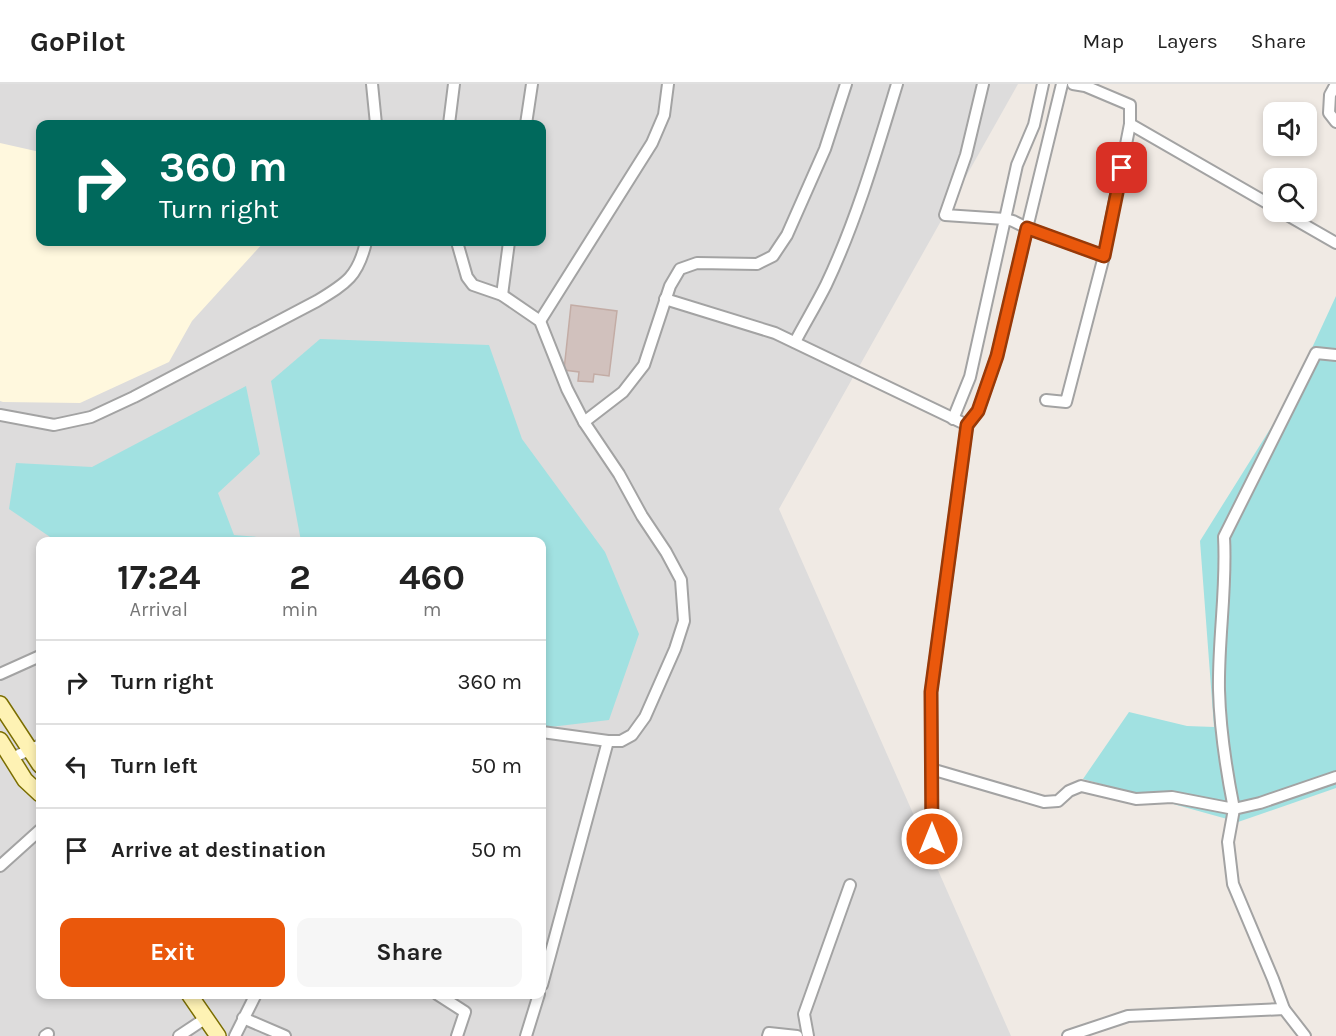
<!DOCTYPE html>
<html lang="en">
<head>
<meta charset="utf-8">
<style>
  :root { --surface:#fff; --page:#f6f6f6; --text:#222; --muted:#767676; --line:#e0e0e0; --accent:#ea580c }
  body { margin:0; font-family:Karla,sans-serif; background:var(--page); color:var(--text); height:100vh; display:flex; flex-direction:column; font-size:22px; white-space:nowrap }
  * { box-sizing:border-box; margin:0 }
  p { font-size:20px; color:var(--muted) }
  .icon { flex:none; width:33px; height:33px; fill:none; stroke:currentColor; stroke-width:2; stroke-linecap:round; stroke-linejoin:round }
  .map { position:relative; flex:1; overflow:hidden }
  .details { position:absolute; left:36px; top:453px; width:510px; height:462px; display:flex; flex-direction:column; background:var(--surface); border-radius:12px; box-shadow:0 3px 9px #0003 }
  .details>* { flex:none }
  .hud { position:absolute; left:36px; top:36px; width:510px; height:126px; border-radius:12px; box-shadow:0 3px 9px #0003; background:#00695c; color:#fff; overflow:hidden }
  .fabs { position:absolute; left:1263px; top:18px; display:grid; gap:12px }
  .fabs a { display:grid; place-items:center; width:54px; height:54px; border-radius:12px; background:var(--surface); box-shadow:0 3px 9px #0003; font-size:30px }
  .pin { position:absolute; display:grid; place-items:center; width:51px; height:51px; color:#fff; margin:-26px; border-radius:12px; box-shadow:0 3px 9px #0006 }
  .me { position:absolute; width:66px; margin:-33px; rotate:0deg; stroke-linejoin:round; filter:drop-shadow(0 0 4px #0008) }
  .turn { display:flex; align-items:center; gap:21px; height:126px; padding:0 24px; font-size:27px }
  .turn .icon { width:78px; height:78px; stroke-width:2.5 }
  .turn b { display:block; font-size:42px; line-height:51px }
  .eta { display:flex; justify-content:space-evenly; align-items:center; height:102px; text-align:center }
  .eta b { font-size:36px; font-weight:700; line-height:42px }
  .action { display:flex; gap:12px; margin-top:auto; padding:12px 24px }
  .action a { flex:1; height:69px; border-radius:12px; background:var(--accent); color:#fff; font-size:24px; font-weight:700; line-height:69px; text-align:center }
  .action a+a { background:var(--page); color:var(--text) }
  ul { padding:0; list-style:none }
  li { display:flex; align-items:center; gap:18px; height:84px; padding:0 24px; border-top:2px solid var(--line) }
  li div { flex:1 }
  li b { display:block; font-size:22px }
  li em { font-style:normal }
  header { display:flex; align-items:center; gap:36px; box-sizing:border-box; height:84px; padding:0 30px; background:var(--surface); border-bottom:2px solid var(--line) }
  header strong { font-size:28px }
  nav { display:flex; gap:33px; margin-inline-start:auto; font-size:21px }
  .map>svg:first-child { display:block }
  .residential { fill:#dddcdc; fill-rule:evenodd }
  .education { fill:#fff8de }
  .water { fill:#a1e1e1 }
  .building { fill:#d1c1bd; stroke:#c3aca5; stroke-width:1.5 }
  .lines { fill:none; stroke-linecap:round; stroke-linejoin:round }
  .street-casing { stroke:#a3a3a3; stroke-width:14 }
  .secondary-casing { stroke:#7b6e00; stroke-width:18 }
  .street { stroke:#fff; stroke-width:10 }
  .secondary { stroke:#fef2b4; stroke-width:15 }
  .route-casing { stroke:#983908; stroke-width:15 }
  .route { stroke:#ea580c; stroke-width:10 }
</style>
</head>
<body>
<header>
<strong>GoPilot</strong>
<nav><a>Map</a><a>Layers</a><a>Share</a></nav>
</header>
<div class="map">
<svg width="1336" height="952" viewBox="0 0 1336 952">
  <rect width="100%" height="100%" fill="#f0eae4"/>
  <!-- residential -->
  <path class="residential" d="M0 0H1018L779 425 1011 952H0ZM40 40H542V158H40ZM40 458H542V910H40Z"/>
  <!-- education -->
  <path class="education" d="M0 59 40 68V158H264L192 237 169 278 80 319 3 318 0 317Z"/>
  <!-- water -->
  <g class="water">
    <path d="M1336 212V704L1238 738 1083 695 1129 628 1187 642 1214 643 1200 457 1287 318Z"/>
    <path d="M320 255 489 261 522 355 605 468 639 550 609 636 542 644V458L301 457 271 297Z"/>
    <path d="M246 302 260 370 218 409 234 451 283 455V457H56L9 425 16 379 92 383Z"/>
  </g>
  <!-- building -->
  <path class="building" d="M571 221 617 227 609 292 594 290 593 298 578 297 579 288 564 286Z"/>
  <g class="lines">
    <defs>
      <g id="street">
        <path d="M372 0 376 40"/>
        <path d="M1062 0 1027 144 1104 172"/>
        <path d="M1336 0 1330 11 1329 29 1336 38"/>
        <path d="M449 40 454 0"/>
        <path d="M526 40 532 0"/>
        <path d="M1130 40 1274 123"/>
        <path d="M1282 128 1336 159"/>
        <path d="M457 158 467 193 473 201 502 211 540 237 567 305 584 338 619 390 642 432 666 468 681 496 684 537 675 565 645 633 632 651 621 657H608L542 901"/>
        <path d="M502 211 509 158"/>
        <path d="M665 215 775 249 967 341 931 608 932 755"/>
        <path d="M540 237 652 59 664 31 668 0"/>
        <path d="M795 258C805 239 816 221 826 201 856 138 877 66 897 0"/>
        <path d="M1046 316 1066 318 1104 172 1130 40V21L1085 2 1073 0"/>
        <path d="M0 331 54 341 91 333 134 313 317 217C347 199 358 192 366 158"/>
        <path d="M953 335 970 293 1005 135 945 131 966 71 983 0"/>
        <path d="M584 338 623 308 644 281 670 202 680 185 697 179 757 180 773 172 787 151 825 65 846 0"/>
        <path d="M967 341 978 327 997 272 1027 144 1013 137 1005 135 1017 81 1034 41 1043 0"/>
        <path d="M0 590 40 572"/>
        <path d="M542 648 608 657"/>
        <path d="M12 674 40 661"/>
        <path d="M931 685 1044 718 1058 717 1069 707 1081 702 1136 715 1172 713 1234 725C1226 685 1220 646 1219 606 1218 555 1227 504 1224 453L1316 269 1336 271"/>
        <path d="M0 782 40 746"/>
        <path d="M437 910 465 928 457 952"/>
        <path d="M1284 925 1273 895 1233 800 1228 758 1234 725 1260 719 1336 693"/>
        <path d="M243 934 285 952"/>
        <path d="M45 952 48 950"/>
        <path d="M179 952 206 934"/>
        <path d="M235 952 256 910"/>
        <path d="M526 952 539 910"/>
        <path d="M768 952 769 949 797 952"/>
        <path d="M808 952 804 930 850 801"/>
        <path d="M1068 952 1128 932 1284 925 1305 952"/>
      </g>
      <g id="secondary">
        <path d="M0 620 40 681"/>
        <path d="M0 656 25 696 40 710"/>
        <path d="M189 910 218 952"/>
      </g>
    </defs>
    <!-- street casing -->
    <use href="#street" class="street-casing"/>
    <!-- secondary casing -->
    <use href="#secondary" class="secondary-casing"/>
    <!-- street -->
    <use href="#street" class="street"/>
    <!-- secondary -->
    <use href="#secondary" class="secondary"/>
  </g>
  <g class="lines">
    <defs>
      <path id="route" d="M932 755 931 608 967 341 978 327 997 272 1027 144 1104 172 1122 84"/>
    </defs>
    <!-- route casing -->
    <use href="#route" class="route-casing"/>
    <!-- route -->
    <use href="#route" class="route"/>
  </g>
</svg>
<div class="fabs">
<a><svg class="icon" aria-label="sound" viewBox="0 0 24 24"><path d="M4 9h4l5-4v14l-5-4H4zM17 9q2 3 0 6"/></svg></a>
<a><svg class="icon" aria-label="search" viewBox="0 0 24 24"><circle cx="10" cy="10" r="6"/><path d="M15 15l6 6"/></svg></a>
</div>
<div class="pin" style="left:1122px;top:84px;background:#d93025"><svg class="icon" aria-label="arrive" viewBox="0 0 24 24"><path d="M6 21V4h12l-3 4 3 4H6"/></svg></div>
<svg class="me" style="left:932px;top:755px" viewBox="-20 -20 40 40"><circle r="17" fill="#ea580c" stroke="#fff" stroke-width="3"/><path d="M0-11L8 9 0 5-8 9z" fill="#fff"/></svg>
<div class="hud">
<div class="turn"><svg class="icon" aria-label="right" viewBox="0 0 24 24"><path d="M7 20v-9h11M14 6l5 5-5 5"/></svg><div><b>360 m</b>Turn right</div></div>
</div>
<section class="details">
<div class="eta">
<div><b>17:24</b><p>Arrival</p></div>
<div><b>2</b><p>min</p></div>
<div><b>460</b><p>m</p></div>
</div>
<ul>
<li><svg class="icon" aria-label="right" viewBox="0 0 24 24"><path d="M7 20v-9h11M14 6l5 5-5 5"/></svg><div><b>Turn right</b></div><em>360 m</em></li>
<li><svg class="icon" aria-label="left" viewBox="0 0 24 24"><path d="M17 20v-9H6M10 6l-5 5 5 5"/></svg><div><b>Turn left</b></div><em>50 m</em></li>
<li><svg class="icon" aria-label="arrive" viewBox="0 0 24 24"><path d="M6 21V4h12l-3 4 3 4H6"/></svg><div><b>Arrive at destination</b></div><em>50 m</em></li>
</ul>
<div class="action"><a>Exit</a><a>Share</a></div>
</section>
</div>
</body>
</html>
